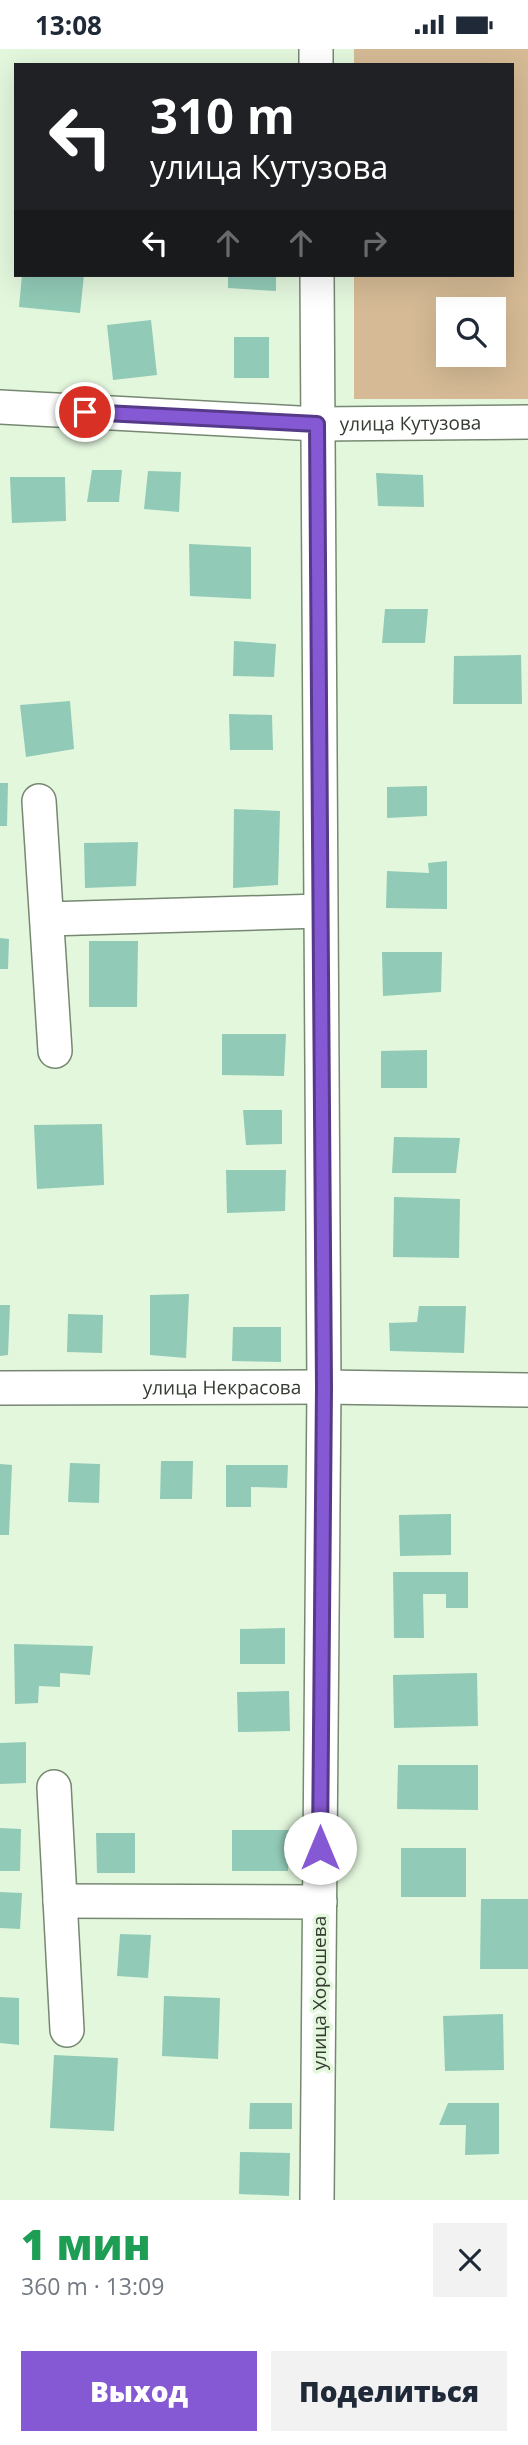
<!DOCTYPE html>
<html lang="ru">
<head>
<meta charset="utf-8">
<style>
  :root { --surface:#fff; --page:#f2f2f3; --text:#1f2937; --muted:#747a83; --accent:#8559d3 }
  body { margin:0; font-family:"Open Sans",sans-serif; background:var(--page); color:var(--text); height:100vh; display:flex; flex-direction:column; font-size:26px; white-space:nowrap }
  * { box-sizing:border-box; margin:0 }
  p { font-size:23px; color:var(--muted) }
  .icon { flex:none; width:38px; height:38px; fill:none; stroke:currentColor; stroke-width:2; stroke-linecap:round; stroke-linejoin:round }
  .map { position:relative; height:2151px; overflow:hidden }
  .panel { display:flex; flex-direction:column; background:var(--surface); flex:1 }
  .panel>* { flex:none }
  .top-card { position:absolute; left:14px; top:14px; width:500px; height:214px; border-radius:0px; box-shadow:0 7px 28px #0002; background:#202124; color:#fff; overflow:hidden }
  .buttons { position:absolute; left:436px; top:248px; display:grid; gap:14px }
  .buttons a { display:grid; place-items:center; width:70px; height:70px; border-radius:0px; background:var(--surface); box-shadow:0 7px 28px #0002; font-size:35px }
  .pin { position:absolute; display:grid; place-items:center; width:60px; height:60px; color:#fff; margin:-30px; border:4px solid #fff; border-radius:50%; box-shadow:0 2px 7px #0007 }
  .me { position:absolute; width:77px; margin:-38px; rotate:0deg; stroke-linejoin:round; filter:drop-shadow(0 0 5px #0008) }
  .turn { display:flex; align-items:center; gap:24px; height:147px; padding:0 21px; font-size:32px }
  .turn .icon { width:91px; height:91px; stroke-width:2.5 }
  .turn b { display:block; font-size:49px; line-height:60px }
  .lanes { display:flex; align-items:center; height:66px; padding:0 21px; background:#0003; justify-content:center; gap:35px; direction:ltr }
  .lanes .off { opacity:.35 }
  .round { display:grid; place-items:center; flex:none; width:74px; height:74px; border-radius:0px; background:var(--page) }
  .overview { display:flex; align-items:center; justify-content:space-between; height:119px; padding:0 21px }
  h1 { font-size:42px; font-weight:800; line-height:52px; color:#1e9e55 }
  .primary-button { display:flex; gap:14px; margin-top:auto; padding:14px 21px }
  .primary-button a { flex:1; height:80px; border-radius:0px; background:var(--accent); color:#fff; font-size:28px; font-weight:800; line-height:80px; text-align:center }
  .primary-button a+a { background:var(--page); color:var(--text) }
  .status { display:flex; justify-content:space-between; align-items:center; height:49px; padding:0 35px; background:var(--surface); direction:ltr }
  .status svg { height:19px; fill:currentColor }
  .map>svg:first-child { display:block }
  .green { fill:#d5ba95; fill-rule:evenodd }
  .building { fill:#91cab6 }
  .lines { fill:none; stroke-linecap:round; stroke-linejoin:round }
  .minor-casing { stroke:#768871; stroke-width:36 }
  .minor { stroke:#fff; stroke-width:33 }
  .route-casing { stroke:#563a89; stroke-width:18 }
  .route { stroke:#8559d3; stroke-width:12 }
  .labels { text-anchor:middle; stroke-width:7; stroke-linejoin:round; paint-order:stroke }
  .street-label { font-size:19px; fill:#343b31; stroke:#e3f7dd }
</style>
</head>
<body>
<div class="status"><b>13:08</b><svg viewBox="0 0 49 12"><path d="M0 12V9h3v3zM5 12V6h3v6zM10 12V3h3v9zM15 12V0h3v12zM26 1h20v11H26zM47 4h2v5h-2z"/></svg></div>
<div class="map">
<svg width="528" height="2151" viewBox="0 0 528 2151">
  <rect width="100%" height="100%" fill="#e3f7dd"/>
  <!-- green -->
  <path class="green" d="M354 0H528V350H354V226H513V16H354ZM448 261H494V306H448Z"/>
  <!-- building -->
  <g class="building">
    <path d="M22 226H84L80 264 19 258Z"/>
    <path d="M228 226H276V242L228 239Z"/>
    <path d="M151 271 157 326 113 331 107 276Z"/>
    <rect x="234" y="288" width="35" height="41"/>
    <path d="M92 421H122L119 453H87Z"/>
    <path d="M148 422 181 423 179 463 144 460Z"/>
    <path d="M376 424 423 426 424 458 378 457Z"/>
    <path d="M10 428H65L66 472 12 474Z"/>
    <path d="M189 495 251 498V550L190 547Z"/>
    <path d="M385 560H428L425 594H382Z"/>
    <path d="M234 592 276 595 274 628 233 627Z"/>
    <path d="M521 606 522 655H453L454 607Z"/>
    <path d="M70 652 74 700 26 708 20 656Z"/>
    <path d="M229 665 272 666 273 701H230Z"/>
    <path d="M0 734H8L7 777H0Z"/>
    <path d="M427 737V767L387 769V738Z"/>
    <path d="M234 760 280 762 278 836 233 839Z"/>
    <path d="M138 793 136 837 85 839 84 794Z"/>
    <path d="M447 812V860L386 859 387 822 429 824 428 814Z"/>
    <path d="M0 889 9 890 8 920H0Z"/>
    <path d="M89 892H138L137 958H89Z"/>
    <path d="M382 903H442L441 943 383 947Z"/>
    <path d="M222 985H286L284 1027 222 1026Z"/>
    <path d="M427 1001V1039H381V1002Z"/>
    <path d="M243 1061H282V1095L246 1096Z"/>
    <path d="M102 1075 104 1136 37 1140 34 1076Z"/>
    <path d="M394 1088 460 1089 456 1124H392Z"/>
    <path d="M226 1121H286L285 1162 227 1164Z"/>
    <path d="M394 1148 460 1150 459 1209 393 1208Z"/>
    <path d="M189 1245 186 1309 150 1306V1246Z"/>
    <path d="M0 1256H10L8 1306 0 1307Z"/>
    <path d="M419 1257H466L464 1304 390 1302 389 1274 417 1273Z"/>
    <path d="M68 1265 103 1266 102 1304 67 1303Z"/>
    <path d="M233 1278H281V1313L232 1312Z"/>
    <path d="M161 1412H193L192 1450H160Z"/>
    <path d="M70 1414 100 1415 99 1454 68 1453Z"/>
    <path d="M0 1415 12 1416 9 1486H0Z"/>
    <path d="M226 1416H288L287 1439 251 1438V1458H226Z"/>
    <path d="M451 1465V1506L400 1507 399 1466Z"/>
    <path d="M393 1523H468V1559H446V1545H423L424 1589H394Z"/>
    <path d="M285 1579V1615H240V1580Z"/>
    <path d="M14 1595 93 1597 90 1626 60 1624V1638L39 1637 38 1654 15 1655Z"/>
    <path d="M477 1624 478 1677 394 1679 393 1626Z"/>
    <path d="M289 1642 290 1682 238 1683 237 1643Z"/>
    <path d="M26 1693V1734L0 1735V1694Z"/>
    <path d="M398 1716H478V1761L397 1760Z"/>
    <path d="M0 1779 21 1780 20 1822H0Z"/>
    <path d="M232 1781H289L288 1822H232Z"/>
    <path d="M96 1784H135V1824H97Z"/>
    <rect x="401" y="1799" width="65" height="49"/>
    <path d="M0 1843 22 1844 20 1880 0 1879Z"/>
    <path d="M481 1850H528V1920H480Z"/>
    <path d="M120 1885 151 1886 148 1929 117 1927Z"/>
    <path d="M164 1947 220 1949 218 2010 162 2007Z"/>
    <path d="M0 1948 19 1949V1996L0 1994Z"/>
    <path d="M503 1965 504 2021 445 2022 443 1967Z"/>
    <path d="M54 2006 118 2009 114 2082 50 2079Z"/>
    <path d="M250 2054H292V2080H249Z"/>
    <path d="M448 2054H499V2105L465 2106 466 2076H439Z"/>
    <path d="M240 2103 290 2104 289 2147 239 2145Z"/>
  </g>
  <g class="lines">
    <defs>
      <g id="minor">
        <path d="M316 0V16"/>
        <path d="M317 226 324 1338 317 2151"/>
        <path id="s1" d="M0 358 317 375 528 373"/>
        <path d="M39 752 55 1002"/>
        <path d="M47 870 320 862"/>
        <path id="s2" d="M0 1339 324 1338 528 1341"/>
        <path d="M54 1738 67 1981"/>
        <path d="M60 1852 320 1853"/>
      </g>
    </defs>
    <!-- minor casing -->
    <use href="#minor" class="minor-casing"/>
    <!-- minor -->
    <use href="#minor" class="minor"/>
  </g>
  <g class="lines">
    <defs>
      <path id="route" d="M85 363 317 375 324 1338 320 1799"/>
    </defs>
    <!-- route casing -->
    <use href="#route" class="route-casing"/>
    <!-- route -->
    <use href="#route" class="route"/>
  </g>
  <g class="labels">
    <!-- street labels -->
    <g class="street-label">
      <text dy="7" stroke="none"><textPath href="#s1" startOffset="411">улица Кутузова</textPath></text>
      <text dy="7" stroke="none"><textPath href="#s2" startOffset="222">улица Некрасова</textPath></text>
      <text transform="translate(319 1944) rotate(-90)" y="7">улица Хорошева</text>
    </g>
  </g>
</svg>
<div class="buttons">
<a><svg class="icon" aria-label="search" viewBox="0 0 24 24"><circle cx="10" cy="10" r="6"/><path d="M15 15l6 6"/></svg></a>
</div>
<div class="pin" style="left:85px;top:363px;background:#d93025"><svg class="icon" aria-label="arrive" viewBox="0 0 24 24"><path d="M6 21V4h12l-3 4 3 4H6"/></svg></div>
<svg class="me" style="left:320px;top:1799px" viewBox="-20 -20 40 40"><circle r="19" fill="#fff"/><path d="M0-13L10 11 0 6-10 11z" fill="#8559d3"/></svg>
<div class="top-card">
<div class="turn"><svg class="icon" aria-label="left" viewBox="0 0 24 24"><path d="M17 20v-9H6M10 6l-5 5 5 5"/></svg><div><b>310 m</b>улица Кутузова</div></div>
<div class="lanes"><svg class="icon" aria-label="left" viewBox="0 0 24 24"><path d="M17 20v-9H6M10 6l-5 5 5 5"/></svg><svg class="icon off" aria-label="ahead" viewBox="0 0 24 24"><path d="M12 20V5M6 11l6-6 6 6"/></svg><svg class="icon off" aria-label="ahead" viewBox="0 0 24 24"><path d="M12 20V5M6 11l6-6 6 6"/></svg><svg class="icon off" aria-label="right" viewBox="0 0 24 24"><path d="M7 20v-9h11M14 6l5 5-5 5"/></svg></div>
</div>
</div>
<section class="panel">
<div class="overview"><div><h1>1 мин</h1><p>360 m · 13:09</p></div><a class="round"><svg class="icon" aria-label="close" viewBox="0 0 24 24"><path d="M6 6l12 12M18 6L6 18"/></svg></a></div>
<div class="primary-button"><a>Выход</a><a>Поделиться</a></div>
</section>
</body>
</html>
